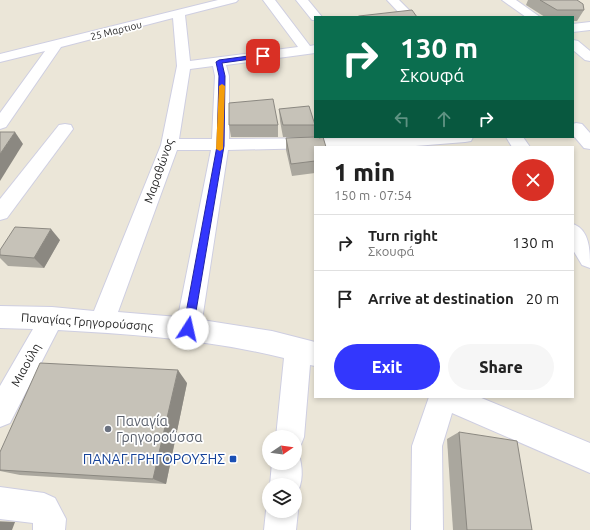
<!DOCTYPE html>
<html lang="en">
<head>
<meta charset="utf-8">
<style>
  :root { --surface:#fff; --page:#f6f6f6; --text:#222; --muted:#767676; --line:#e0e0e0; --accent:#3337fd }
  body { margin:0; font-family:Ubuntu,sans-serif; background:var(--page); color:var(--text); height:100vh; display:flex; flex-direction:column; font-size:15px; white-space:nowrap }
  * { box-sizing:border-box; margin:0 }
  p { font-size:13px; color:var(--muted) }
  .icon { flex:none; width:22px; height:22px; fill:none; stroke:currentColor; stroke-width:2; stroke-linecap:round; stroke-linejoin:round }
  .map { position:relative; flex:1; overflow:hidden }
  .details { position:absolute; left:314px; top:146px; width:260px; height:252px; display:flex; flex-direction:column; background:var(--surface); border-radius:0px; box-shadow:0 2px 6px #0003 }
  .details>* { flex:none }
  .guide { position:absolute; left:314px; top:16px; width:260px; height:122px; border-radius:0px; box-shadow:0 2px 6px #0003; background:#0b6e4f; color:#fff; overflow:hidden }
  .needle { width:26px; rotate:77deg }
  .controls { position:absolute; left:262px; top:430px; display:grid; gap:8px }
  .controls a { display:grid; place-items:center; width:40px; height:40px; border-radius:50%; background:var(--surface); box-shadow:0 2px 6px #0003; font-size:20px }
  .pin { position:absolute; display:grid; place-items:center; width:34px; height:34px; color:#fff; margin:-17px; border-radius:8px; box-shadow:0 2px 6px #0006 }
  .me { position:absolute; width:44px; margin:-22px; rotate:10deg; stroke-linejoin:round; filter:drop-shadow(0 0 3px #0008) }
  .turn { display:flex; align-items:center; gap:14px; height:84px; padding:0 20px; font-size:18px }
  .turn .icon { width:52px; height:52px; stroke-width:2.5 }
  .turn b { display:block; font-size:28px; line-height:34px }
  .lanes { display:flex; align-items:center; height:38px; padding:0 20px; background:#0003; justify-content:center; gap:20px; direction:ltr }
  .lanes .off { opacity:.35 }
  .round { display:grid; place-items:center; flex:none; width:42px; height:42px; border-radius:21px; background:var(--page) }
  .overview { display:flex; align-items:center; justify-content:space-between; height:68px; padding:0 20px }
  h1 { font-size:24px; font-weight:800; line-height:30px }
  .action { display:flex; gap:8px; margin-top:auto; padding:8px 20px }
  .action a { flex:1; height:46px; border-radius:24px; background:var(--accent); color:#fff; font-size:16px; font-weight:800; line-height:46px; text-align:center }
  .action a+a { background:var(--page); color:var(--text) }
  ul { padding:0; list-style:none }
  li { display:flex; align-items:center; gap:12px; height:56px; padding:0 20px; border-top:1px solid var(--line) }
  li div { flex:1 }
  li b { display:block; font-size:15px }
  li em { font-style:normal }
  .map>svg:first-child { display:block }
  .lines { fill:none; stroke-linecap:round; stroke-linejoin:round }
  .minor-casing { stroke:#cecee1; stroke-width:2 }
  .minor { fill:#fff; fill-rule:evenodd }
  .wall { fill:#aaa79e }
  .shaded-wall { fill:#8b8881 }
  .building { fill:#c6c2b8; stroke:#8b8881 }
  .route { fill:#3337fd; stroke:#2124a4 }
  .slow { fill:#f59e0b }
  .worship-dot { fill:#6b7280; stroke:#fff; stroke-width:1.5 }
  .transit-dot { fill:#1a4fb4; stroke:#fff; stroke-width:1.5 }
  .labels { text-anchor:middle; stroke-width:3.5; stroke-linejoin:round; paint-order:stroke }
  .far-street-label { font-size:10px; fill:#272727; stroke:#fff }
  .street-label { font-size:12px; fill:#272727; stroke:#fff }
  .near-worship-label { font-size:14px; fill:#5b616d; stroke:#fff; text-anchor:start }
  .near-transit-label { font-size:14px; fill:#164399; stroke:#fff; text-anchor:end }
</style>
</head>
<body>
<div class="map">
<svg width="590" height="530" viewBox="0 0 590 530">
  <rect width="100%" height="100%" fill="#ebe6d8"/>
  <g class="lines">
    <defs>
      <g id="minor">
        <path d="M218 0H238L236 2 185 15 190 61 298 47 263 0H275L310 46 315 45V53L226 65 229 76V139L473 137 471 141 465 142 403 147H315V148L228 150 202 320 272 331 315 342V366L310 365 304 437 300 447 295 449V437H276L284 358C211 340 134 334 58 330L10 423 0 427V386L33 329 0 328V306L52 307 94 311 161 145 177 66 173 18 61 47 6 127 0 129V113L45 51 0 62V54ZM213 66 215 76 212 139H179L190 69ZM177 150H211L178 317 118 312Z"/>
        <path d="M296 0H308L322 17H315V20H312Z"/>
        <path d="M387 0H399L416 17H403Z"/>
        <path d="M502 0H516L540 17H526Z"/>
        <path d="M590 22V30L573 32V24Z"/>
        <path d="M573 40 578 41 590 51V61L585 60 573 50Z"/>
        <path d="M576 123 582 124 590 133V149L584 148 573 135V124Z"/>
        <path d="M65 124 71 125 73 129 7 218 0 220V199L59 125Z"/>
        <path d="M506 137H523L530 147H512Z"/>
        <path d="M573 224C590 230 590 251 590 268L582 265 573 250Z"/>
        <path d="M429 397H479L590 443V473L452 413 442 446 443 530H411L412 446Z"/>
        <path d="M295 451 298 452C303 466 304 484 295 496V485H270L272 463H295Z"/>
        <path d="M0 487 44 493 55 498 66 519 65 530H33V523L0 519Z"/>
        <path d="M269 504V511H295V504L298 511 296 530H264L266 511Z"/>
      </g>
    </defs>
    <!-- minor casing -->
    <use href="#minor" class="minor-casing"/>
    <!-- minor -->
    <use href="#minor" class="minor"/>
  </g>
  <!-- wall -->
  <g class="wall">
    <path d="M528 0H577L584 10 577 21H573V17H545L526 5Z"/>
    <path d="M279 109 315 125 314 137 315 147V173L292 176 286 150V138L312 137H283L280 121Z"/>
    <path d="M229 125H278V137H231Z"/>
    <path d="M60 240 44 268 8 266 0 258V250Z"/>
    <path d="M187 383 166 484 20 475 0 471V452Z"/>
    <path d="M459 432 532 530H453L447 439Z"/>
    <path d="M0 521 15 522 0 530Z"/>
  </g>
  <!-- shaded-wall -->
  <g class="shaded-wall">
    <path d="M15 132 23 144 0 181V154Z"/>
    <path d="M51 229 60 240 44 268 34 258Z"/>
    <path d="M178 370 187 383 166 484 153 479Z"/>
    <path d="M0 522H15L12 530H0Z"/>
  </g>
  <!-- building -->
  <g class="building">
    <path d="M540 0H577L583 4 584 10H557Z"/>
    <path d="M412 10 417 17H357L359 16Z"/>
    <path d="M273 99 278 125H229V103Z"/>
    <path d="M309 106 315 125H283L279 109Z"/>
    <path d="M0 132H15L0 154Z"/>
    <path d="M315 137H318L319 138 323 137 326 147H315V161L291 164 286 138Z"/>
    <path d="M15 227 51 229 34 258 0 255V250Z"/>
    <path d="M40 363 178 370 153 479 0 470V452Z"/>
    <path d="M459 432 517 441 532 530H467Z"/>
  </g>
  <!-- route -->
  <path class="route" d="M263 54 266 56 265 57 222 63 225 76 224 146 193 329 192 332 188 334 185 332 183 329 217 146 219 76 216 62 219 60Z"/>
  <!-- slow -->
  <path class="slow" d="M222 84 225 86 223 149 220 151 216 149 219 86Z"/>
  <!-- markers -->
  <circle class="worship-dot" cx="108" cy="429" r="4"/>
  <rect class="transit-dot" x="229" y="455" width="8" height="8" rx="2"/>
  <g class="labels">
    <!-- far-street labels -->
    <g class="far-street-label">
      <text transform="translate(116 30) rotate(-14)" y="4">25 Μαρτιου</text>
    </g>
    <!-- street labels -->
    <g class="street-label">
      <text transform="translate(159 171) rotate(-71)" y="4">Μαραθώνος</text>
      <text transform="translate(87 322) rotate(4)" y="4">Παναγίας Γρηγορούσσης</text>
      <text transform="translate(26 365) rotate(-61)" y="4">Μιαούλη</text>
    </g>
    <!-- near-worship labels -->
    <g class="near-worship-label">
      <text x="116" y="426">Παναγία<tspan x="116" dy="16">Γρηγορούσσα</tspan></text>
    </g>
    <!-- near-transit labels -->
    <g class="near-transit-label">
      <text x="225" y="464">ΠΑΝΑΓ.ΓΡΗΓΟΡΟΥΣΗΣ</text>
    </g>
  </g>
</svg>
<div class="controls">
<a><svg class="needle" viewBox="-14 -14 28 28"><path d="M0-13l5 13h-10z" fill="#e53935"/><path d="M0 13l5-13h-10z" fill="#767676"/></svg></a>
<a><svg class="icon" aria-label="layers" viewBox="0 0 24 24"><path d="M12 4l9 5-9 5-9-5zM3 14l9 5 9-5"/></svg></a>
</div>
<div class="pin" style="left:263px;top:56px;background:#d93025"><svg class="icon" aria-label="arrive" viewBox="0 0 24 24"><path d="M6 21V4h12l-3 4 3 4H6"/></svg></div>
<svg class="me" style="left:188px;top:329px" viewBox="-20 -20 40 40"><circle r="19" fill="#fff"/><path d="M0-13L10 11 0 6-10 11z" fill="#3337fd"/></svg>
<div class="guide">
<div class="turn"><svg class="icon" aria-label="right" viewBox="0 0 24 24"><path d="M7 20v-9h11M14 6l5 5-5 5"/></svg><div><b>130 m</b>Σκουφά</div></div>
<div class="lanes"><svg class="icon off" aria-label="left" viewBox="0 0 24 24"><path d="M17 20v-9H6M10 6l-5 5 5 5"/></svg><svg class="icon off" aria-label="ahead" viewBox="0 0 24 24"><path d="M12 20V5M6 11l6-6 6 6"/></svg><svg class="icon" aria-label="right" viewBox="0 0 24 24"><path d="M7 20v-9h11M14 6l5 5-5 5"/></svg></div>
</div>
<section class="details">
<div class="overview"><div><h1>1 min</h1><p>150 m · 07:54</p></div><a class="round" style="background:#d93025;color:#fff"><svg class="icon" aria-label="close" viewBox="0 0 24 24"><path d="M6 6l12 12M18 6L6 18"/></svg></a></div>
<ul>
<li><svg class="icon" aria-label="right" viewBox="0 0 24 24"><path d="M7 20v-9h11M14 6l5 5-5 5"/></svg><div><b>Turn right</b><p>Σκουφά</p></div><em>130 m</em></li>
<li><svg class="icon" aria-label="arrive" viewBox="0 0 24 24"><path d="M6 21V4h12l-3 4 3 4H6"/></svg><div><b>Arrive at destination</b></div><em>20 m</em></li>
</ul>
<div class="action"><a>Exit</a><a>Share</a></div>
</section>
</div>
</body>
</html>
